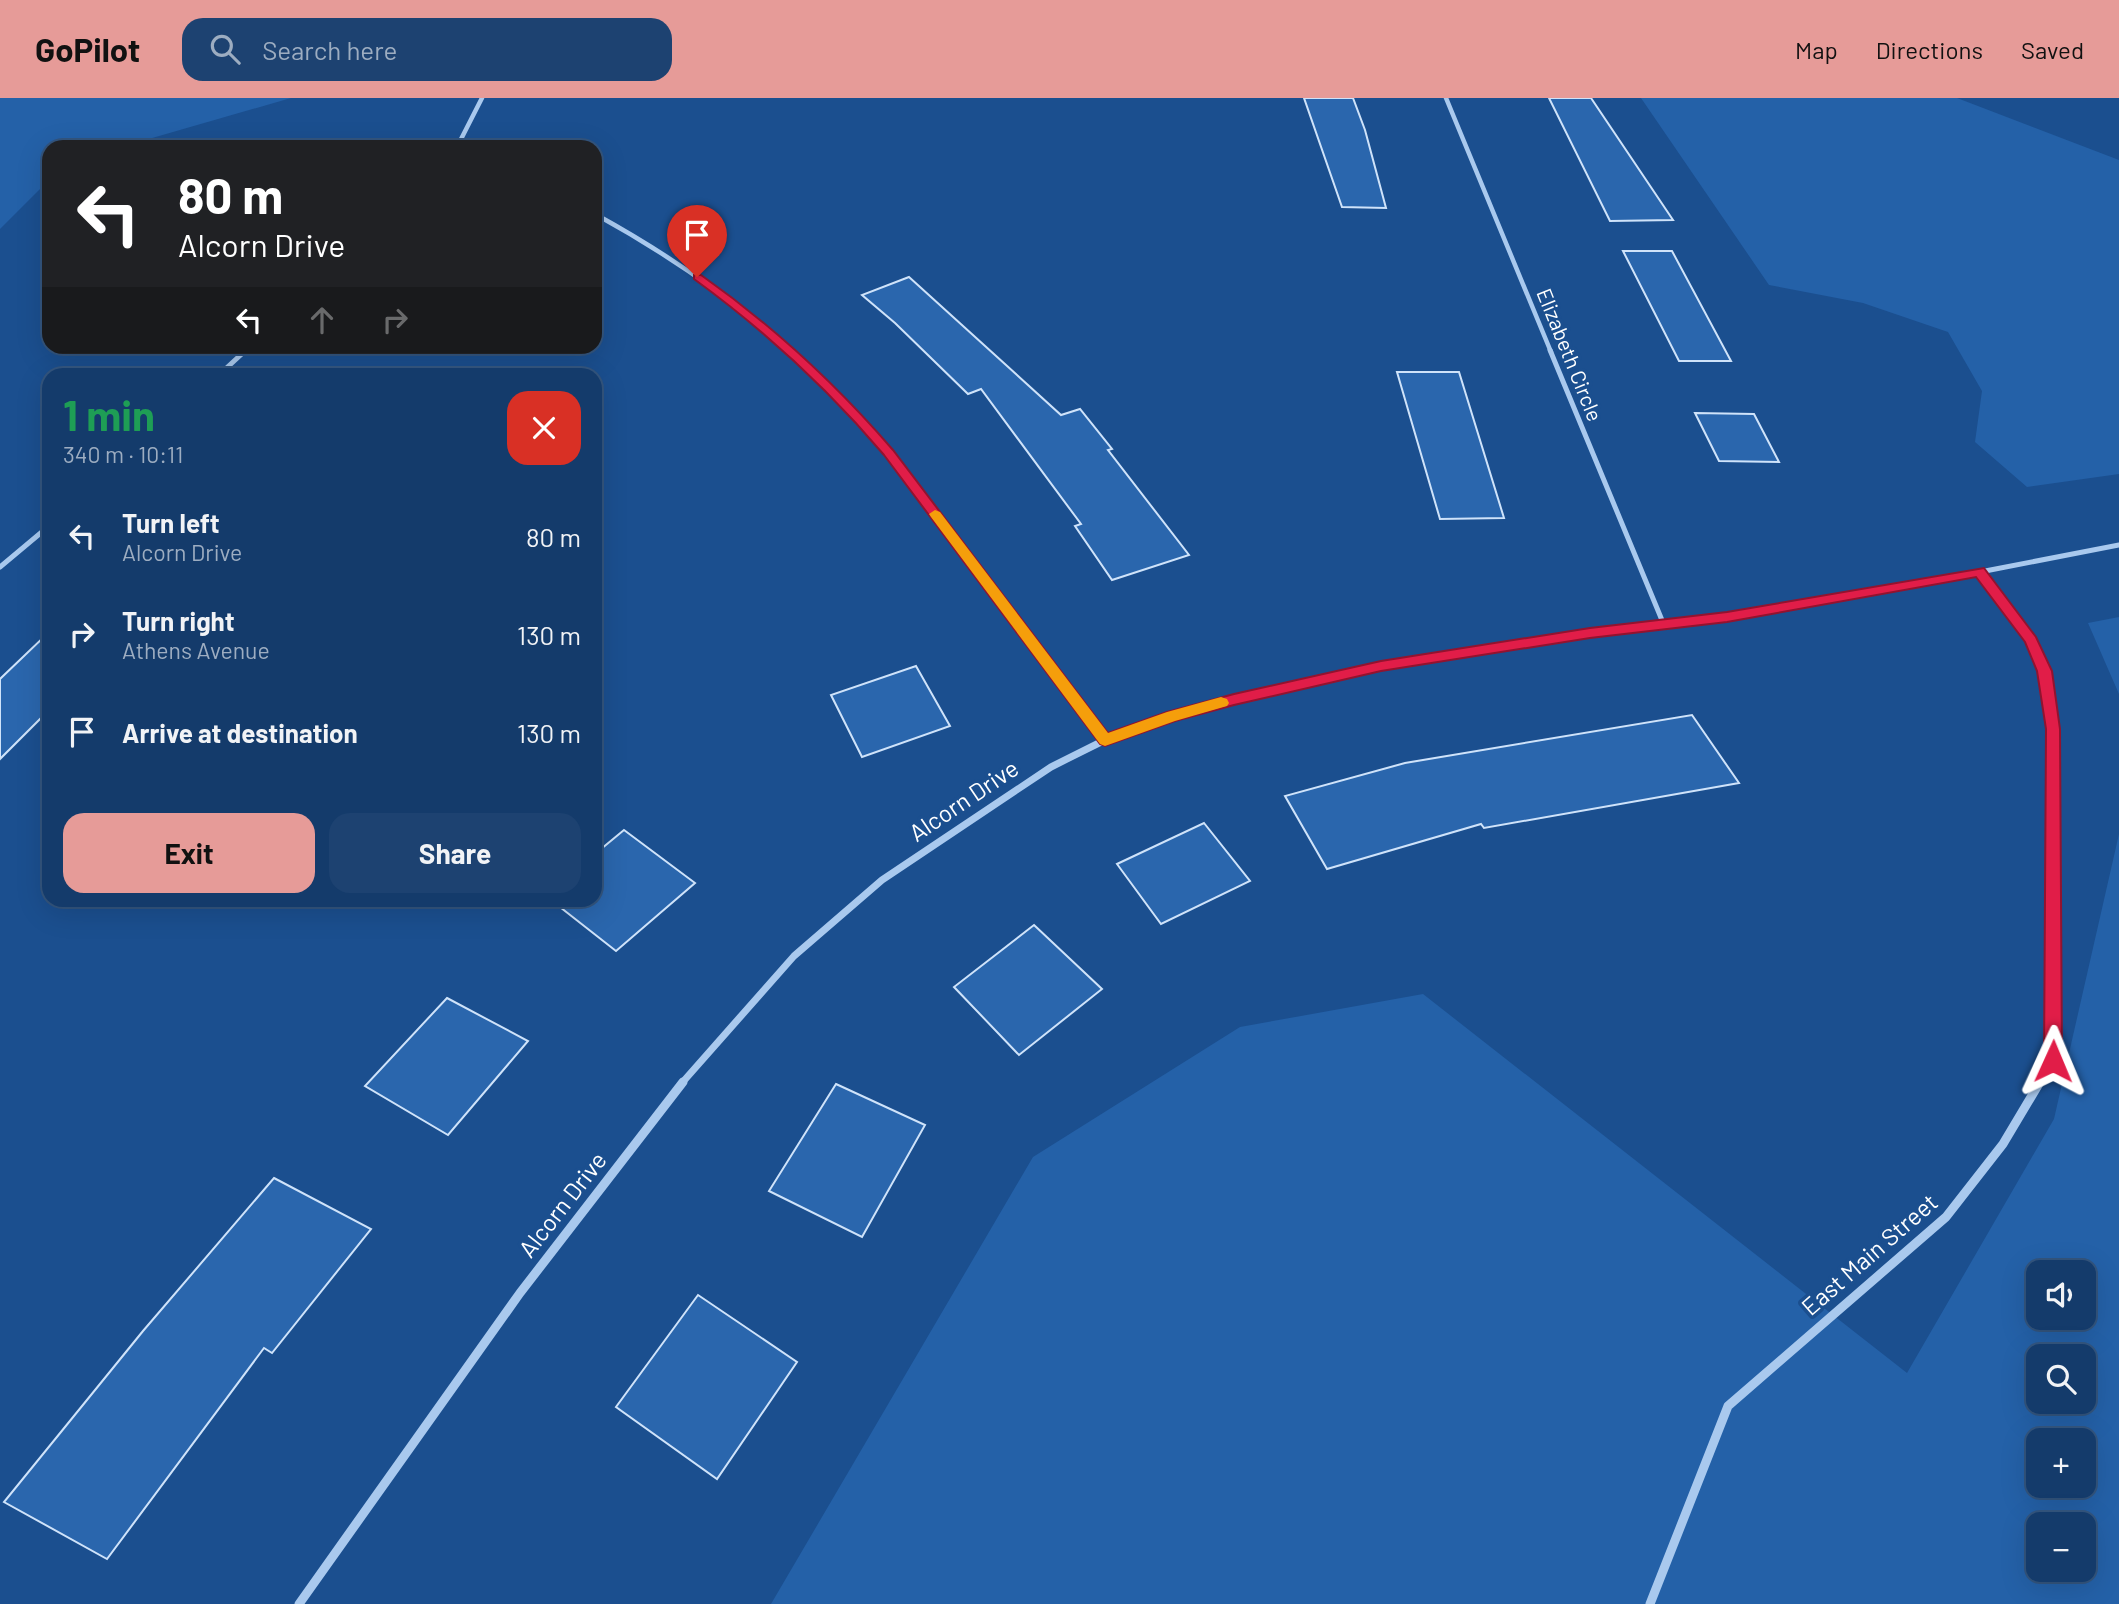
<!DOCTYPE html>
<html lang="en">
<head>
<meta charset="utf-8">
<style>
  :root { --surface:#143b6b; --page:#1d4271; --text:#f1f3f6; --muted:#9dadc1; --line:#33557e; --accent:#e69b98 }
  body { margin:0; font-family:Barlow,sans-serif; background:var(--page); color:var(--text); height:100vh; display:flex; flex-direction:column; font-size:26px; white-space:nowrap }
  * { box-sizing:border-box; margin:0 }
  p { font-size:23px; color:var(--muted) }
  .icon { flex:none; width:38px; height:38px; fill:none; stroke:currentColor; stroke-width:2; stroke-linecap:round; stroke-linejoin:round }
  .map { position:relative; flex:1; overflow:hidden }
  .drawer { position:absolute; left:42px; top:270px; width:560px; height:539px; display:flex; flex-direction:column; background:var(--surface); border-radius:21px; box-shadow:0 7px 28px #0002,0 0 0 2px var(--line) }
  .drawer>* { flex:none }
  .guide { position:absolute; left:42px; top:42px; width:560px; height:214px; border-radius:21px; box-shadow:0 7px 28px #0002,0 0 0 2px var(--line); background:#202124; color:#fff; overflow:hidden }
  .buttons { position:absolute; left:2026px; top:1162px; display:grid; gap:14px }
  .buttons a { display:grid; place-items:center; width:70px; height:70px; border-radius:14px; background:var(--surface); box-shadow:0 7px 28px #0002,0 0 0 2px var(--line); font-size:35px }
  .pin { position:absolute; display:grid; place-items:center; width:60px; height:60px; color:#fff; margin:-72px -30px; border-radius:50% 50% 50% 0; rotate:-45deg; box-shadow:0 0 7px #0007 }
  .pin .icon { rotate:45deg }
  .me { position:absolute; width:77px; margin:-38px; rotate:1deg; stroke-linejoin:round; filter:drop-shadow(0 0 5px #0008) }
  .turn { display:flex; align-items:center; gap:24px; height:147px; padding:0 21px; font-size:32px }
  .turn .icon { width:91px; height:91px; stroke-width:2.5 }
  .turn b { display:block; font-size:49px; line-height:60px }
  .lanes { display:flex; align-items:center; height:66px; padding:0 21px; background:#0003; justify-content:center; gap:35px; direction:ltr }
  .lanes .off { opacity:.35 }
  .round { display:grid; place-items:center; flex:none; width:74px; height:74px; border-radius:21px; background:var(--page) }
  .overview { display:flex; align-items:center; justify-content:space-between; height:119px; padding:0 21px }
  h1 { font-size:42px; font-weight:700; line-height:52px; color:#1e9e55 }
  .primary-button { display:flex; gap:14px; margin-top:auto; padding:14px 21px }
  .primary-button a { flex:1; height:80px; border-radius:21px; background:var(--accent); color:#111; font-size:28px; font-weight:700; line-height:80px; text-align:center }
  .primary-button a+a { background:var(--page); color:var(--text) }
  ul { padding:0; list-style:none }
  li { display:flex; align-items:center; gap:21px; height:98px; padding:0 21px }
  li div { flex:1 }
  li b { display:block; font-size:26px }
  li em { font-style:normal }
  header { display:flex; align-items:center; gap:42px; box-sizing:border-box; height:98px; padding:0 35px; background:var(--accent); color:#111 }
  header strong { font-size:33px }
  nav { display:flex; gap:38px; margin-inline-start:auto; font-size:24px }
  .search { width:490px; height:63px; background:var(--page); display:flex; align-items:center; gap:18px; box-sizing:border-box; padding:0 24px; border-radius:21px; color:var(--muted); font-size:26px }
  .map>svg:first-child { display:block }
  .green { fill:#2461a8; fill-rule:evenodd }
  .building { fill:#2a66ad; stroke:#cfe3fa; stroke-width:2 }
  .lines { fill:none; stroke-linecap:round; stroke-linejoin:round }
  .street-far3 { stroke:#a9c9ee; stroke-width:4.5 }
  .street-far2 { stroke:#a9c9ee; stroke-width:5 }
  .street-far1 { stroke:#a9c9ee; stroke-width:7 }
  .street { stroke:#a9c9ee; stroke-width:9 }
  .route { fill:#e11d48; stroke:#92132f; stroke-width:2 }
  .slow { fill:#f59e0b }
  .labels { text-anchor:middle; stroke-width:7; stroke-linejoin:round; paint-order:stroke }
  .far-street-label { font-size:21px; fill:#fff; stroke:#1b4f8f }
  .street-label { font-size:24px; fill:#fff; stroke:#1b4f8f }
</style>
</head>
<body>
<header>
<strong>GoPilot</strong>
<div class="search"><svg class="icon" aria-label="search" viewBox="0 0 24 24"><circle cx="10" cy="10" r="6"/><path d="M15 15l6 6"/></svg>Search here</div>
<nav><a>Map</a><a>Directions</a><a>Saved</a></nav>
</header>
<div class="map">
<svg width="2119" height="1506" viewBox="0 0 2119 1506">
  <rect width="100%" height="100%" fill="#1b4f8f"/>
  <!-- green -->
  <g class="green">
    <path d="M0 0H291L121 49H49V82L0 131Z"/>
    <path d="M1641 0H1957L2119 62V376L2027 389 1975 344 1982 293 1948 234 1863 205 1769 187Z"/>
    <path d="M2119 519V596L2088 525Z"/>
    <path d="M2119 736V1506H771L1033 1059 1240 929 1423 896 1907 1275 2054 1021ZM2039 1174H2084V1220H2039ZM2039 1258H2084V1304H2039ZM2039 1342H2084V1388H2039ZM2039 1426H2084V1472H2039Z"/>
  </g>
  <!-- building -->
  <g class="building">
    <path d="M1304 0H1353L1365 32 1386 110 1342 109Z"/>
    <path d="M1549 0H1591L1673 122 1610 123Z"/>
    <path d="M1623 153H1672L1731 263H1679Z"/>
    <path d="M909 179 1061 317 1080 311 1112 351 1108 352 1189 457 1112 482 1075 428 1081 426 981 291 968 296 895 225 862 197Z"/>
    <path d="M1397 274H1459L1504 420 1440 421Z"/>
    <path d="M1695 315 1754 316 1779 364 1719 363Z"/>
    <path d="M49 534V612L0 661V581Z"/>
    <path d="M916 568 950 628 862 659 831 597Z"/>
    <path d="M1692 617 1739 685 1484 730 1481 726 1327 771 1285 698 1405 665Z"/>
    <path d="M1204 725 1250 783 1161 826 1117 766Z"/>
    <path d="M624 732 695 785 616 853 551 802H595V756Z"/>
    <path d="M1034 827 1102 891 1019 957 954 889Z"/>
    <path d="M447 900 528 943 448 1037 365 988Z"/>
    <path d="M836 986 925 1027 862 1139 769 1093Z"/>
    <path d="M274 1080 371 1131 272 1255 264 1250 107 1461 4 1404 143 1233Z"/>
    <path d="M698 1197 797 1264 717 1381 616 1309Z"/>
  </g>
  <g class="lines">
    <!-- street-far3 -->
    <g class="street-far3">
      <path d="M1446 0 1551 254"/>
      <path d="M457 49 482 0"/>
      <path d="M595 116C666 155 731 199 791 254"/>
      <path d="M244 254 251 248"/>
    </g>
    <!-- street-far2 -->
    <g class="street-far2">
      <path d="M789 252 888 354 1055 576"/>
      <path d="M1550 252 1664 527"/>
      <path d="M220 276 246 252"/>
      <path d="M0 469 49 428"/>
      <path d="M1347 576 1381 568 1590 535 1727 519 1980 474"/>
      <path d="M2044 576 2031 542 1980 474 2119 447"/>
    </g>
    <!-- street-far1 -->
    <g class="street-far1">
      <path d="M1054 574 1105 642"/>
      <path d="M681 986 794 858 882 782 1051 669 1105 642 1172 618 1354 574"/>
      <path d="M2039 986 2053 963V631L2044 574"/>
    </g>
    <!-- street -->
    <g class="street">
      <path d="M299 1506 520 1195 683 984"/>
      <path d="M1650 1506 1728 1308 1946 1119 2003 1046 2040 984"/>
    </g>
  </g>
  <!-- route -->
  <path class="route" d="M694 177H701C772 227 836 286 893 352L1108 635 1167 614 1234 596 1381 563 1590 530 1727 514 1984 470 2036 539 2052 573 2060 631 2062 963 2059 969 2053 971 2047 969 2044 963 2046 631 2037 573 2025 544 1976 479 1727 524 1590 540 1381 573 1234 607 1175 623 1105 648 1100 646 884 357C828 291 764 232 694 181Z"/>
  <!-- slow -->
  <path class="slow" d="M935 412 940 414 1108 635 1167 614 1221 599 1227 601 1229 605 1227 608 1175 623 1105 648 1100 646 931 419 929 416Z"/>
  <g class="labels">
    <!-- far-street labels -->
    <g class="far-street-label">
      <text transform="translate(1569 257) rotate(68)" y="7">Elizabeth Circle</text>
    </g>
    <!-- street labels -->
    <g class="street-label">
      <text transform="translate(964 703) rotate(-34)" y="8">Alcorn Drive</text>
      <text transform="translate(563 1107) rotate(-52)" y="8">Alcorn Drive</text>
      <text transform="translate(1870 1157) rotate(-41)" y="8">East Main Street</text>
    </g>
  </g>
</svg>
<div class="buttons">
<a><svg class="icon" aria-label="sound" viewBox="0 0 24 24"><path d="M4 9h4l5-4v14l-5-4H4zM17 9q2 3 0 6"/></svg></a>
<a><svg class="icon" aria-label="search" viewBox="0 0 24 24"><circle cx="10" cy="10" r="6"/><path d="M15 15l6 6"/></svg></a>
<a>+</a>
<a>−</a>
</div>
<div class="pin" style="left:697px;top:179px;background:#d93025"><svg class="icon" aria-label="arrive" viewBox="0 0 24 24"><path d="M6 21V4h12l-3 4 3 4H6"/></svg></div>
<svg class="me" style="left:2053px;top:963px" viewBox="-20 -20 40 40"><path d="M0-17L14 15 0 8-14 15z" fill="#e11d48" stroke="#fff" stroke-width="4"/></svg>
<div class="guide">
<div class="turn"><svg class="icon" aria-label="left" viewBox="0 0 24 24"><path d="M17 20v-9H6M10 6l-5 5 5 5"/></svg><div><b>80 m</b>Alcorn Drive</div></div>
<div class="lanes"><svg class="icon" aria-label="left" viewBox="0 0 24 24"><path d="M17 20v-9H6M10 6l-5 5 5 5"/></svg><svg class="icon off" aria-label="ahead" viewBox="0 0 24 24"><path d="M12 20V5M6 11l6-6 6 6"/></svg><svg class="icon off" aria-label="right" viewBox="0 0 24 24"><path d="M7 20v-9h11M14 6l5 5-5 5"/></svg></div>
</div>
<section class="drawer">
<div class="overview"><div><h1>1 min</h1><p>340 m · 10:11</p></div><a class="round" style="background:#d93025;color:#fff"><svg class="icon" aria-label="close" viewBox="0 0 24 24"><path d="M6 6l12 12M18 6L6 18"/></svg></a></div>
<ul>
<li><svg class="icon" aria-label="left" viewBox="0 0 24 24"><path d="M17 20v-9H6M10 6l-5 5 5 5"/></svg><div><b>Turn left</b><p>Alcorn Drive</p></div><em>80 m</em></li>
<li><svg class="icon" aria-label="right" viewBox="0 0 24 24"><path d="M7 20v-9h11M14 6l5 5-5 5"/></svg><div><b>Turn right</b><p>Athens Avenue</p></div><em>130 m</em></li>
<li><svg class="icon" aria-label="arrive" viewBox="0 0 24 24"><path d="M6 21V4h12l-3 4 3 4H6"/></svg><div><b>Arrive at destination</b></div><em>130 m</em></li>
</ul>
<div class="primary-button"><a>Exit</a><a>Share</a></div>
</section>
</div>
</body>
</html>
